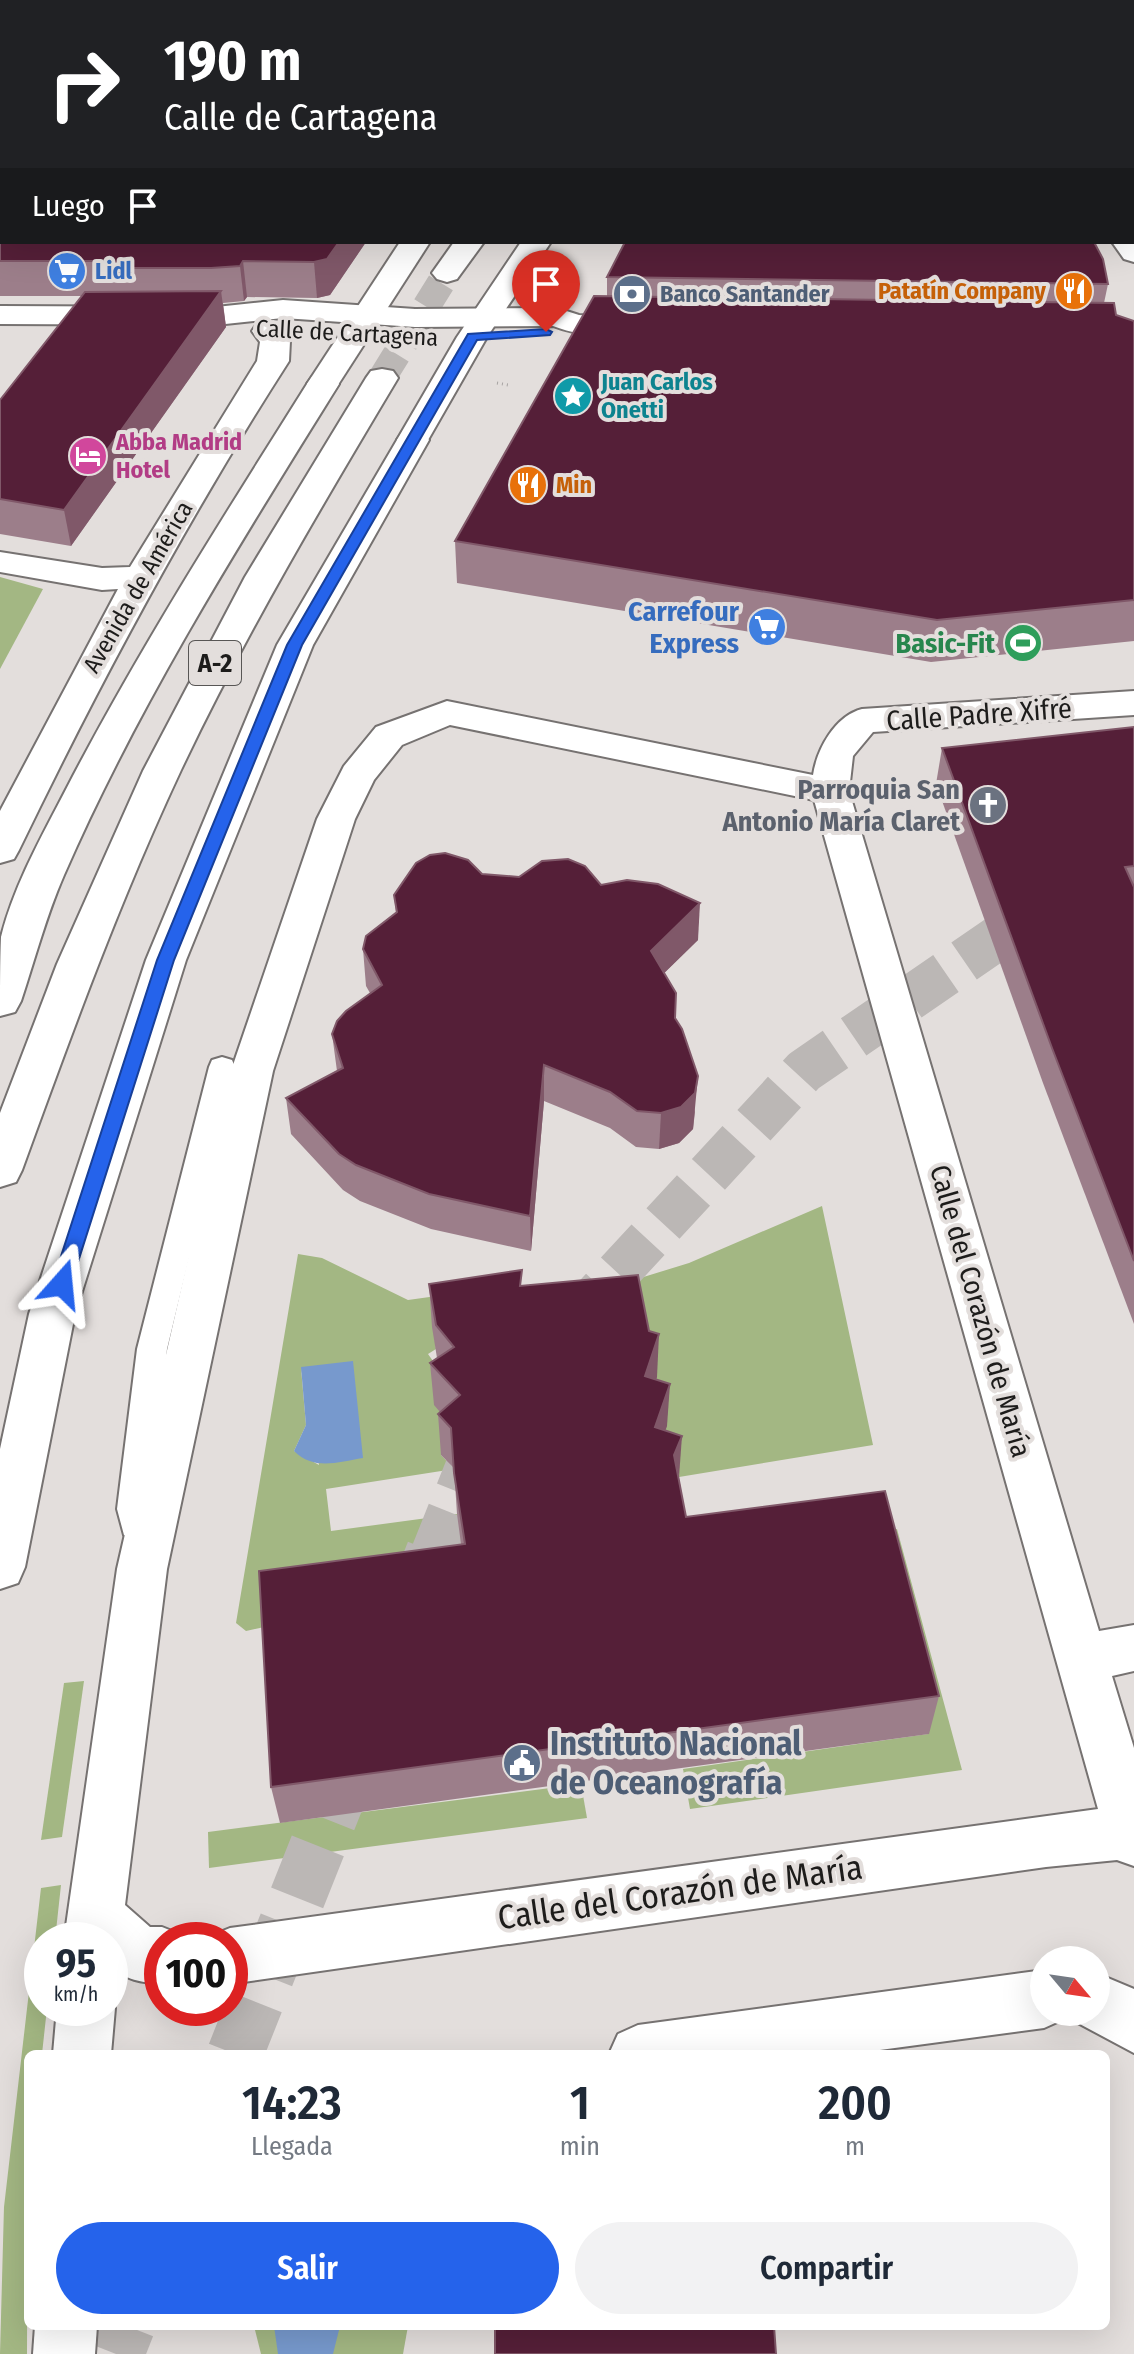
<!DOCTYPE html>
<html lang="es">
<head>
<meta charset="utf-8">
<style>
  :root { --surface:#fff; --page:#f2f2f3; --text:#1f2937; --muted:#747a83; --accent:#2563eb }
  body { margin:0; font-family:"Fira Sans Condensed",sans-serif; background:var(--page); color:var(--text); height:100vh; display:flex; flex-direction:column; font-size:30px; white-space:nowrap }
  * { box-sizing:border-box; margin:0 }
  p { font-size:26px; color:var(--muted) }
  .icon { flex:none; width:44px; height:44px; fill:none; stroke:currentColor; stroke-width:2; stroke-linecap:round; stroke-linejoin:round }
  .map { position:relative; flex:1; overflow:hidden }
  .panel { position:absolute; left:24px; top:2050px; width:1086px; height:280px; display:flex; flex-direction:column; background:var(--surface); border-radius:12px; box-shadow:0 8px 32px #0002 }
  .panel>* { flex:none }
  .hud { position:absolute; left:0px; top:0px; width:1134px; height:244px; box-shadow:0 8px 32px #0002; background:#202124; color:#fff; overflow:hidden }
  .needle { width:52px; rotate:119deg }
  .controls { position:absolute; left:1030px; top:1946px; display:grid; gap:16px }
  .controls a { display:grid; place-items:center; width:80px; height:80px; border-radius:50%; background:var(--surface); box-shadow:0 8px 32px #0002; font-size:40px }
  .speed { position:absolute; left:24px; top:1922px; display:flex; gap:16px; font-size:40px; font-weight:700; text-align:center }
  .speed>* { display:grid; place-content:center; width:104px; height:104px; border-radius:50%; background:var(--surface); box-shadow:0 8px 32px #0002; line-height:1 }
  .speed small { font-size:20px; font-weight:400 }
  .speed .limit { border:12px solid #d22; background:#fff; color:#111 }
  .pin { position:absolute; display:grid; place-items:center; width:68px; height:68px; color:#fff; margin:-82px -34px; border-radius:50% 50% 50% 0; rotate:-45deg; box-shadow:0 0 8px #0007 }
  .pin .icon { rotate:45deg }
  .me { position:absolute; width:88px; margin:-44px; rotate:18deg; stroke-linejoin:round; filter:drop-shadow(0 0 6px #0008) }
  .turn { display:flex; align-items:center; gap:28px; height:168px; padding:0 32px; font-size:36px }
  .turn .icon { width:104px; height:104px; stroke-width:2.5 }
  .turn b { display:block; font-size:56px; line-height:68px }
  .then { display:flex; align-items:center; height:76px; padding:0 32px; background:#0003; gap:16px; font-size:30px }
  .eta { display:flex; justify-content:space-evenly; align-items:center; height:136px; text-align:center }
  .eta b { font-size:48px; font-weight:600; line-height:56px }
  .action { display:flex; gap:16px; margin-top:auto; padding:16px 32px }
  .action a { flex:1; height:92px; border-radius:48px; background:var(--accent); color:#fff; font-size:32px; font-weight:600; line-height:92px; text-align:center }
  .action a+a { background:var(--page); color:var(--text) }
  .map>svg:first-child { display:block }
  .green { fill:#a3b783; fill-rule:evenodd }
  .water { fill:#7799cd }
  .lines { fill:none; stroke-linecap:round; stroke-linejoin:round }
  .highway-tunnel-far3 { stroke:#bbb7b5; stroke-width:28; stroke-dasharray:28 14; stroke-linecap:butt }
  .highway-tunnel-far2 { stroke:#bbb7b5; stroke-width:36; stroke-dasharray:36 18; stroke-linecap:butt }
  .highway-tunnel-far1 { stroke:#bbb7b5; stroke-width:45; stroke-dasharray:45 22; stroke-linecap:butt }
  .highway-tunnel { stroke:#bbb7b5; stroke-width:56; stroke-dasharray:56 28; stroke-linecap:butt }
  .lane-casing { stroke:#767271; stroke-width:4 }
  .street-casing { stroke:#767271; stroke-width:4 }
  .secondary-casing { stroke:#767271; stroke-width:4 }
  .primary-casing { stroke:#767271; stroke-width:4 }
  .highway-casing { stroke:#767271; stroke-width:4 }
  .path { stroke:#a7a3a2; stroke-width:3; stroke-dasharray:1 4; stroke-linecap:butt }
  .lane { fill:#fff; fill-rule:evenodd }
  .street { fill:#fff; fill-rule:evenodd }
  .secondary { fill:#fff; fill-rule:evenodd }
  .primary { fill:#fff; fill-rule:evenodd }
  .highway { fill:#fff; fill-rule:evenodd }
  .wall { fill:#9c7e8a }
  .shaded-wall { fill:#805869 }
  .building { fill:#551f38; stroke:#805869; stroke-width:2 }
  .route { fill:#2563eb; stroke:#184099; stroke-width:2 }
  .labels { text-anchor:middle; stroke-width:8; stroke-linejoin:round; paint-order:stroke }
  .far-shop-label { font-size:24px; font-weight:bold; fill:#366cbe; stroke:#e3dedc; text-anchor:start }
  .far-food-label { font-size:24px; font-weight:bold; fill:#c56008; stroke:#e3dedc; text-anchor:end }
  .far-service-label { font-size:24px; font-weight:bold; fill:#4e5e75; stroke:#e3dedc; text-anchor:start }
  .far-street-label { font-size:24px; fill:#1d1c1b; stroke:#e3dedc }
  .far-culture-label { font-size:24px; font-weight:bold; fill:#0d838f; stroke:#e3dedc; text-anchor:start }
  .far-hotel-label { font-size:24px; font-weight:bold; fill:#b23c85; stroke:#e3dedc; text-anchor:start }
  .shield { fill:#e3dedc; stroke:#585655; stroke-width:2 }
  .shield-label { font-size:26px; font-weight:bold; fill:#1d1c1b }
  .shop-label { font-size:28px; font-weight:bold; fill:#366cbe; stroke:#e3dedc; text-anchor:end }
  .leisure-label { font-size:28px; font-weight:bold; fill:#27864d; stroke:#e3dedc; text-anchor:end }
  .street-label { font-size:28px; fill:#1d1c1b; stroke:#e3dedc }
  .worship-label { font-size:28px; font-weight:bold; fill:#5b616d; stroke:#e3dedc; text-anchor:end }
  .near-service-label { font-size:34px; font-weight:bold; fill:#4e5e75; stroke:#e3dedc; text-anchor:start }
  .near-street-label { font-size:34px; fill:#1d1c1b; stroke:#e3dedc }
</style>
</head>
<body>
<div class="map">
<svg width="1134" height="2354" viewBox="0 0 1134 2354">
  <rect width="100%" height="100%" fill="#e3dedc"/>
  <!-- green -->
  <g class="green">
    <path d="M0 577 43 589 0 669Z"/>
    <path d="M822 1206 873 1445 679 1477 667 1473 433 1327 436 1349 428 1354C450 1381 445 1422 441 1455L454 1469 326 1489 331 1531 457 1514 467 1583 246 1631 236 1623 298 1254 322 1258 408 1300 487 1289 637 1279 689 1263ZM301 1368 319 1465 294 1451 306 1425Z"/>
    <path d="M897 1529 962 1770 690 1809 683 1769 928 1734 877 1532Z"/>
    <path d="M84 1681 62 1837 41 1840 64 1683Z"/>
    <path d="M581 1784 587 1818 209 1868 208 1832Z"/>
    <path d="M61 1885 55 1940H42V2008H47L42 2054H28L27 2354H0L4 2207 41 1888Z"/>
    <path d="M254 2326H408L403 2354H261Z"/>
  </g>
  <!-- water -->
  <g class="water">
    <path d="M353 1361 363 1458C338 1462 314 1471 294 1451L306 1425 301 1367Z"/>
    <path d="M274 2326H340L333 2354H278Z"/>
  </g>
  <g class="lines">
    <!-- highway-tunnel-far3 -->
    <path class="highway-tunnel-far3" d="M382 378 447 273"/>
    <!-- highway-tunnel-far2 -->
    <path class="highway-tunnel-far2" d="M1031 915 1134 845"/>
    <!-- highway-tunnel-far1 -->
    <g class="highway-tunnel-far1">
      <path d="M572 1322 804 1071 1034 913"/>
      <path d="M433 1554 477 1444"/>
    </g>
    <!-- highway-tunnel -->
    <g class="highway-tunnel">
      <path d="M414 1603 434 1552"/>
      <path d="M235 2054 352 1760"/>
      <path d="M116 2354 127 2326"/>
    </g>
    <defs>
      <path id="lane" d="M222 1057 232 1060 235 1067 167 1349 149 1509 151 1525 146 1535 135 1539 124 1535 117 1509 137 1349 209 1067 212 1060Z"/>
      <g id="street">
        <path d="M545 0H571L544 2Z"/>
        <path d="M967 0H993L994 2H968Z"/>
        <rect x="1132" y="115" width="2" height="16"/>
        <path d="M1132 235H1134V262L1124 259 1112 242H1132Z"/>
        <path d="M400 242H430L334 391 323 393 312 391 307 384Z"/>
        <path d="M267 322 278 325 290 341 289 361C188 518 100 682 19 850L14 859 0 863V811L118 589 102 590 0 572V552L102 568 130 567 257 361 260 342 252 331 256 325Z"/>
        <path d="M1134 691V715L873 732 853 756 849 791 1099 1631 1134 1625V1671L1112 1676 1134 1748V1866L1117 1860 1046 1867 230 1984V1940H208L210 1936 230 1928 1098 1809 814 800 450 725 402 745 374 780 355 819 273 1071 167 1569 125 1905 150 1927H162L182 1935 184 1940H162V1983C141 1983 126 1980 110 1966V1940H64L117 1569 231 1071 317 819 344 766 376 727 447 701 813 775C817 749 835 716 862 709Z"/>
        <path d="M1044 1970V2012H1067L1064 2019 1044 2028 850 2054H609L618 2034 638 2025Z"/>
        <path d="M1096 1973 1134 1989V2053L1076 2022 1072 2012H1096Z"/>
        <path d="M110 1997 115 2008 111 2054H53L57 2008H110Z"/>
        <path d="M35 2326H97L95 2354H33Z"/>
      </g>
      <path id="secondary" d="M283 300 415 309 557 308 579 315 651 320 655 326 651 332C623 339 580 337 553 326L415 327 283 318 216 325 0 324V306L216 307Z"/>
      <g id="primary">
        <rect x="663" y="0" width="26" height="2"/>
        <path d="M521 242H551L487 337 424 447 413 450 402 447 397 440 457 337Z"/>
      </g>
      <g id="highway">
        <path d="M607 0H633L606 2Z"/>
        <path d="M454 242H484L457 279 447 282 437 279 432 273Z"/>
        <path d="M382 369 393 371 398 378C321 507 245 635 181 770 120 900 71 1035 22 1170L16 1182 0 1187V1113L57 964 143 771 245 577 366 378 371 371Z"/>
        <path d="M323 375 334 377 339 384C240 543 139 703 64 875 46 916 35 959 21 1001L15 1012 0 1016C0 991 0 961 1 937 15 881 47 827 73 776 144 641 226 513 307 384L312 377Z"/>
        <path d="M413 430 424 433 429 440 313 645 186 960 75 1314 25 1567 18 1583 0 1589V1449L29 1314 146 960 277 645 397 440 402 433Z"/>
      </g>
    </defs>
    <!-- lane casing -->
    <use href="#lane" class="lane-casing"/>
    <!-- street casing -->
    <use href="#street" class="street-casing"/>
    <!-- secondary casing -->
    <use href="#secondary" class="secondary-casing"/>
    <!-- primary casing -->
    <use href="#primary" class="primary-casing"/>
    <!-- highway casing -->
    <use href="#highway" class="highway-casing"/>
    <!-- path -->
    <path class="path" d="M497 383 508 385"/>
    <!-- lane -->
    <use href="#lane" class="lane"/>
    <!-- street -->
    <use href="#street" class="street"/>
    <!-- secondary -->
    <use href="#secondary" class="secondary"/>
    <!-- primary -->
    <use href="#primary" class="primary"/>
    <!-- highway -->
    <use href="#highway" class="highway"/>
  </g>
  <!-- wall -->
  <g class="wall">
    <path d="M0 0H526L525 2H2V242H366L330 295 317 298 247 297 244 301 223 303 226 327 71 546 0 534V400L82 296H0Z"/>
    <path d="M764 0H960L961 2H765Z"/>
    <path d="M1045 0H1134V113H1132V2H1047Z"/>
    <path d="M607 277 1108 284 1104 303 1116 315 1134 321V641L931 662 457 583 455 541 607 296Z"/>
    <path d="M1134 727V1324L1043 1083 936 784 942 748Z"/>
    <path d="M482 874 601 885 698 940 664 973 695 1112 693 1129 679 1143 659 1149 636 1147 610 1128 544 1101 531 1251 431 1229 360 1201 343 1190 291 1134 286 1098 337 1071 332 1034 370 993 366 986 363 949 396 913 394 895Z"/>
    <path d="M429 1284 522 1285 657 1377 656 1380 667 1426 665 1430 679 1478 686 1517 939 1696 929 1734 280 1823 271 1787 461 1544 457 1514 454 1468 441 1455 438 1414 440 1412 434 1405 430 1363 437 1358 432 1327Z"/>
  </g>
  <!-- shaded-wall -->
  <g class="shaded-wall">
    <path d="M504 0H526L525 2H503Z"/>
    <path d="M339 242H366L330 295 317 298 314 262Z"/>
    <path d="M243 261 247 297 244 301 240 266Z"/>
    <path d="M221 291 226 327 71 546 64 510Z"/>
    <path d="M700 903 698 940 649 988 651 951Z"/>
    <path d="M544 1065V1101L531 1251 530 1216Z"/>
    <path d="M698 1076 693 1129 679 1143 659 1149 661 1113Z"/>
    <path d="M659 1334 657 1377 643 1418 645 1376Z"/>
    <path d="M670 1384 667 1426 652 1468 655 1427Z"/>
    <path d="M682 1436 679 1477 674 1455Z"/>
  </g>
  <!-- building -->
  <g class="building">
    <path d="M0 0H504L503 2H2V242H339L327 259 314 262 243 261 240 266 211 268H104L110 261H0Z"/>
    <path d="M783 0H960L961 2H784Z"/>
    <path d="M1069 0H1134V96L1132 92V2H1070Z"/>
    <path d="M625 242H1094L1103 259 1108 284 607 277Z"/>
    <path d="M221 291 64 510 0 499V400L85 292Z"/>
    <path d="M594 296 1114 303 1116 315 1134 321V600L937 620 455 541Z"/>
    <path d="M1134 727V866L1125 867 1134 887V1261L1052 1048 942 748Z"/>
    <path d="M445 853 468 860 482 874 519 877 542 861 568 859 585 866 601 885 627 880 658 884 700 903 651 951 676 993 675 1018 682 1029 698 1076 695 1093 681 1107 661 1113 637 1111 610 1092 544 1065 530 1216 429 1194 356 1165 339 1154 286 1098 343 1068 332 1034 337 1021 346 1011 382 985 363 949 366 936 397 912 394 895 416 863 430 855Z"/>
    <path d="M522 1270 520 1286 638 1275 649 1331 659 1334 645 1376 670 1384 655 1427 682 1436 674 1455 686 1517 885 1491 939 1696 271 1787 259 1571 465 1544 454 1473 451 1428 438 1414 460 1395 430 1363 454 1347 436 1325 429 1284Z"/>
    <path d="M495 2326H774L776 2354H495Z"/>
  </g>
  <!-- route -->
  <path class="route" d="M546 329 552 332 550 335 477 340 302 645 174 960 71 1284 68 1290H55L52 1284 157 960 287 645 468 334Z"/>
  <!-- icons -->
  <defs>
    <symbol id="supermarket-disc" viewBox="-11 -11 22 22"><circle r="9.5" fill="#3f7fe0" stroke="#e3dedc"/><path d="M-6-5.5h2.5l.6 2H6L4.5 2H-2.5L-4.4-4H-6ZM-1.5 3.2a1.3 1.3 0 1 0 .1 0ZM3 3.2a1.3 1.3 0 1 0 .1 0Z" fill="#fff"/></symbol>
    <symbol id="restaurant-disc" viewBox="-11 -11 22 22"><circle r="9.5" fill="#e8710a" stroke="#e3dedc"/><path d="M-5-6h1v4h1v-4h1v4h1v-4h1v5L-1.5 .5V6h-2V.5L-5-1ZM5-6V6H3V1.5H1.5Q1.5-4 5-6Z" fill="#fff"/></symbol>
    <symbol id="bank-disc" viewBox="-11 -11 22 22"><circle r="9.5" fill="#5c6f8a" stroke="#e3dedc"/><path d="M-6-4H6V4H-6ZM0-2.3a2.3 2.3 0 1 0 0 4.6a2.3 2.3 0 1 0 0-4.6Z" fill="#fff"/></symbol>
    <symbol id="sight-disc" viewBox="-11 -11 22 22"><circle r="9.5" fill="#0f9aa8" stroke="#e3dedc"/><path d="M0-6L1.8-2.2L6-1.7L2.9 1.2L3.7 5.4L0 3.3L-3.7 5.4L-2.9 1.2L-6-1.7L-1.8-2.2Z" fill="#fff"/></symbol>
    <symbol id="hotel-disc" viewBox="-11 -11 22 22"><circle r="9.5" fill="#d1479c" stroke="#e3dedc"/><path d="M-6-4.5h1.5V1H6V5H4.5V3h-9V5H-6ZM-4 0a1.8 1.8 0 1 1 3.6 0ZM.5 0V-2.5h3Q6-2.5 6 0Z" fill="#fff"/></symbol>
    <symbol id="stadium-disc" viewBox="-11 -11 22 22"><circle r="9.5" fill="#2e9e5b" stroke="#e3dedc"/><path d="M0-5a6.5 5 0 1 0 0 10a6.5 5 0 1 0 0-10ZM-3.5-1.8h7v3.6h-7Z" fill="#fff"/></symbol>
    <symbol id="church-disc" viewBox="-11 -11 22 22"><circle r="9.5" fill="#6b7280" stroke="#e3dedc"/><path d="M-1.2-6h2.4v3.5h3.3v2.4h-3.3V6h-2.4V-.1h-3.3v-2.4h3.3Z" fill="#fff"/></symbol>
    <symbol id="civic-disc" viewBox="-11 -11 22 22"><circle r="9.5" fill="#5c6f8a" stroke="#e3dedc"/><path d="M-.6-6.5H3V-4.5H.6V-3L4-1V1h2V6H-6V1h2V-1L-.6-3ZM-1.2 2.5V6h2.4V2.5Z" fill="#fff"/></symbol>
  </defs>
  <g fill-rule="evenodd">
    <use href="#supermarket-disc" x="45" y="249" width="44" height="44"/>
    <use href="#restaurant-disc" x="1052" y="269" width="44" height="44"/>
    <use href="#bank-disc" x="610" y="272" width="44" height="44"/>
    <use href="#sight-disc" x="551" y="374" width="44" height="44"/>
    <use href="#hotel-disc" x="66" y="434" width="44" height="44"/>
    <use href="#restaurant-disc" x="506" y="463" width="44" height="44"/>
    <use href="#supermarket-disc" x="745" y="605" width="44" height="44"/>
    <use href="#stadium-disc" x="1001" y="621" width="44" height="44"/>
    <use href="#church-disc" x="966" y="783" width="44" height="44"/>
    <use href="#civic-disc" x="500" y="1741" width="44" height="44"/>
  </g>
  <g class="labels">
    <!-- far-shop labels -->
    <g class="far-shop-label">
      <text x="95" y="279">Lidl</text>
    </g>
    <!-- far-food labels -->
    <g class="far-food-label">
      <text x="1046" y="299">Patatín Company</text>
      <text x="556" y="493" text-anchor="start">Min</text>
    </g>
    <!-- far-service labels -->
    <g class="far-service-label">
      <text x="660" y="302">Banco Santander</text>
    </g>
    <!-- far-street labels -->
    <g class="far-street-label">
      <text transform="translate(347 333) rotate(3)" y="8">Calle de Cartagena</text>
      <text transform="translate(138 587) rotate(-60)" y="8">Avenida de América</text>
    </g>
    <!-- far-culture labels -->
    <g class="far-culture-label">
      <text x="601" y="390">Juan Carlos<tspan x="601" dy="28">Onetti</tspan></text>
    </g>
    <!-- far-hotel labels -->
    <g class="far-hotel-label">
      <text x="116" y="450">Abba Madrid<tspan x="116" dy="28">Hotel</tspan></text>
    </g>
    <!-- shield labels -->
    <rect class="shield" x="189" y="641" width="52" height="44" rx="6"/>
    <g class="shield-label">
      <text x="215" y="672">A-2</text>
    </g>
    <!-- shop labels -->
    <g class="shop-label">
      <text x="739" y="621">Carrefour<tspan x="739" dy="32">Express</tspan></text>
    </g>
    <!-- leisure labels -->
    <g class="leisure-label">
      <text x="995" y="653">Basic-Fit</text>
    </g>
    <!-- street labels -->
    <g class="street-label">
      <text transform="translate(979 714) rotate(-4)" y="10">Calle Padre Xifré</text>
      <text transform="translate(981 1311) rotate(74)" y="10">Calle del Corazón de María</text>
    </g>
    <!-- worship labels -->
    <g class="worship-label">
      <text x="960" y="799">Parroquia San<tspan x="960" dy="32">Antonio María Claret</tspan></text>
    </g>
    <!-- near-service labels -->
    <g class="near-service-label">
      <text x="550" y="1755">Instituto Nacional<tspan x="550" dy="39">de Oceanografía</tspan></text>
    </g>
    <!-- near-street labels -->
    <g class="near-street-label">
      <text transform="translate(680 1892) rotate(-8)" y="12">Calle del Corazón de María</text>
    </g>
  </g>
</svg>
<div class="controls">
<a><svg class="needle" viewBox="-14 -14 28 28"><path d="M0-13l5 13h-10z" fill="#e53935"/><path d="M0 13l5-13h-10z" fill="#747a83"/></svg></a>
</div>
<div class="speed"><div>95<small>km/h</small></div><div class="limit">100</div></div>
<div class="pin" style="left:546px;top:332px;background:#d93025"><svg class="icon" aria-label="arrive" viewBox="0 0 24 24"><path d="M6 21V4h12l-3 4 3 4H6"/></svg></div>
<svg class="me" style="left:62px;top:1284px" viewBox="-20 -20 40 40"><path d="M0-17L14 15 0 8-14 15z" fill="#2563eb" stroke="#fff" stroke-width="4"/></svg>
<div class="hud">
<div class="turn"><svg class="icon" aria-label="right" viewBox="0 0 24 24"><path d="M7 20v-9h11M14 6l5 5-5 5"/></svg><div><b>190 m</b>Calle de Cartagena</div></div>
<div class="then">Luego<svg class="icon" aria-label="arrive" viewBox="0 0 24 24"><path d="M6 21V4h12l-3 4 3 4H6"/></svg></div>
</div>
<section class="panel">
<div class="eta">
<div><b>14:23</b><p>Llegada</p></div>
<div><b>1</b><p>min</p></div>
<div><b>200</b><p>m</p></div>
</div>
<div class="action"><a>Salir</a><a>Compartir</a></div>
</section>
</div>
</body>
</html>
